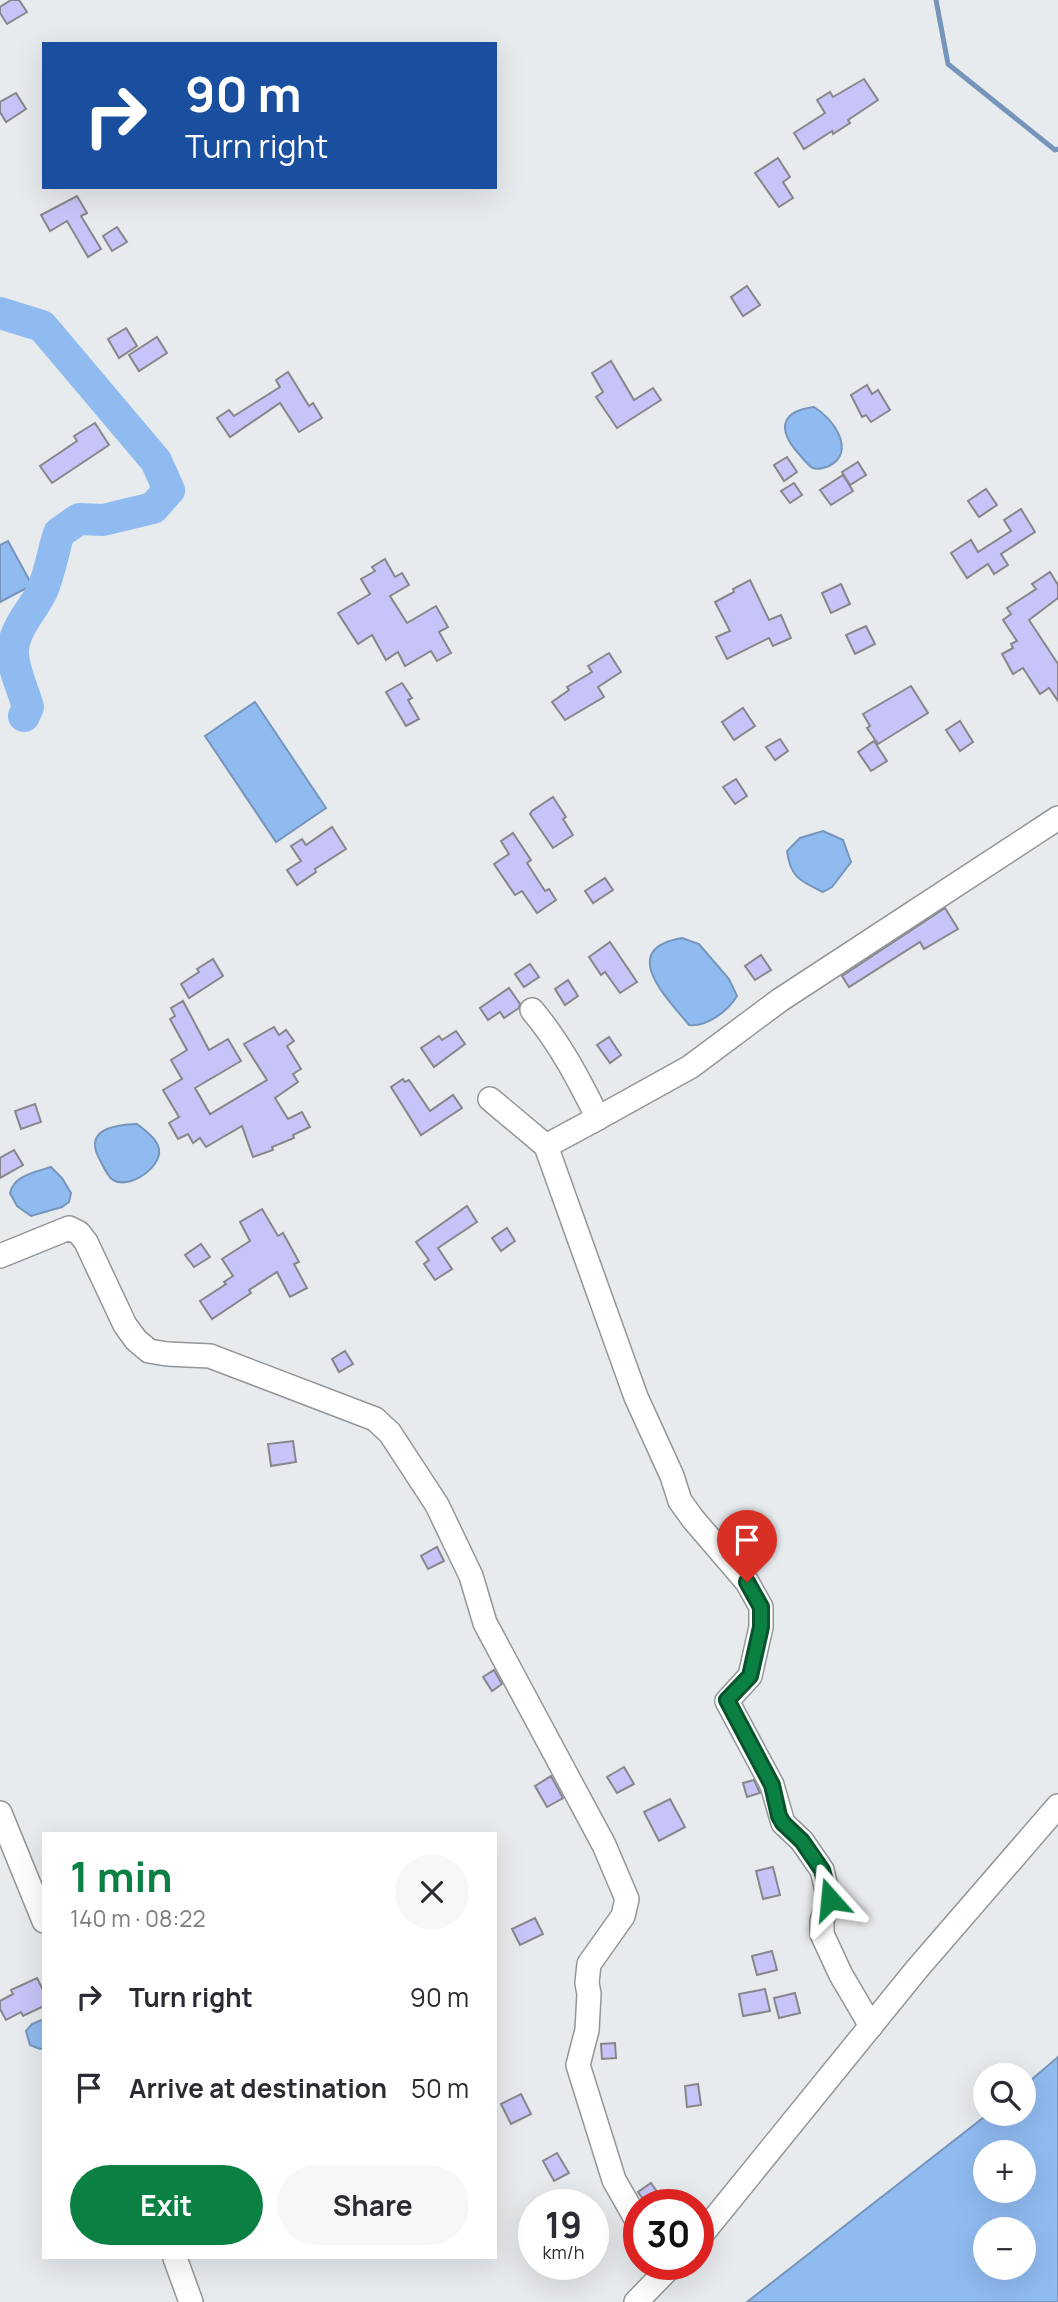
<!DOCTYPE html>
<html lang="en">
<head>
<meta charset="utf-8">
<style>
  :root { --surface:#fff; --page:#f7f7f7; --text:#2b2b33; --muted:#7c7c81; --accent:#0b8043 }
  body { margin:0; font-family:Manrope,sans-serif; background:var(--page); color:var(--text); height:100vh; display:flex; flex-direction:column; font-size:26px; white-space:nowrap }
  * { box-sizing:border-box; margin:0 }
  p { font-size:23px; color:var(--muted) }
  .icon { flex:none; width:38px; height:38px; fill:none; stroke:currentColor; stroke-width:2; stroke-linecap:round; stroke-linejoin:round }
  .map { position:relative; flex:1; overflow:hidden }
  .panel { position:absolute; left:42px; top:1832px; width:455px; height:427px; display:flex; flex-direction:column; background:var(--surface); border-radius:0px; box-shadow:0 7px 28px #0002 }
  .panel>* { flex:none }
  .hud { position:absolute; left:42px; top:42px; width:455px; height:147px; border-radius:0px; box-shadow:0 7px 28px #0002; background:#1a4fa0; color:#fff; overflow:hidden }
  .fabs { position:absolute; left:973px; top:2063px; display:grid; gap:14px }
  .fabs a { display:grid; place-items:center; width:63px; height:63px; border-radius:50%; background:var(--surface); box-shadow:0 7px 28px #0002; font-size:35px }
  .speed { position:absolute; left:518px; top:2189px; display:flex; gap:14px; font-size:35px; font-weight:700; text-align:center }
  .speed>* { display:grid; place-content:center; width:91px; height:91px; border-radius:50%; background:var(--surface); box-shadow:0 7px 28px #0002; line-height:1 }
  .speed small { font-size:18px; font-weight:400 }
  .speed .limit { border:10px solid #d22; background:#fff; color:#111 }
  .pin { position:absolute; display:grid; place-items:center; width:60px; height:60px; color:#fff; margin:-72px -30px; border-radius:50% 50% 50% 0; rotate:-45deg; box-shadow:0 0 7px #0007 }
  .pin .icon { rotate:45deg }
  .me { position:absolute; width:77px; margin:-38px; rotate:342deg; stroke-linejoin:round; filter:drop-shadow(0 0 5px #0008) }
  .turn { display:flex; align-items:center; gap:24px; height:147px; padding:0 28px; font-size:32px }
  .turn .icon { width:91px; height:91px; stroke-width:2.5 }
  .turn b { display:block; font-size:49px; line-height:60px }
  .round { display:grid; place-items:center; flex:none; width:74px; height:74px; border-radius:37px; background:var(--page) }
  .summary { display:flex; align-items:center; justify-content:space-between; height:119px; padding:0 28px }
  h1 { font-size:42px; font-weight:700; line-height:52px; color:var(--accent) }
  .button { display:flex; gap:14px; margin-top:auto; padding:14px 28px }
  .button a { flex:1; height:80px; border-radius:42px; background:var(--accent); color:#fff; font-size:28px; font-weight:700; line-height:80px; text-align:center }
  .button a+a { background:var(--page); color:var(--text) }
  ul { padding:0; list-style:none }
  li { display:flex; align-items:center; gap:21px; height:91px; padding:0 28px }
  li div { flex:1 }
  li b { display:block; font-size:26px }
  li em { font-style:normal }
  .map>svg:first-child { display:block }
  .water { fill:#90bbf1; stroke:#7695bb; stroke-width:2; fill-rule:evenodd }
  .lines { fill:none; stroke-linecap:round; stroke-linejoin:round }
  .stream { stroke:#7695bb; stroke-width:5 }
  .river { stroke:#90bbf1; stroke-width:32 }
  .building { fill:#c7c4f9; stroke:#87878a; stroke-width:2 }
  .minor-casing { stroke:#939699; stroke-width:26 }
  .minor { stroke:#fff; stroke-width:23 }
  .route-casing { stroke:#07532c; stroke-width:18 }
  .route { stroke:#0b8043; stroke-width:12 }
</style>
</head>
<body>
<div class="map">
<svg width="1058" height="2302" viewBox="0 0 1058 2302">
  <rect width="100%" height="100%" fill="#e8ebee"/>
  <!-- water -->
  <g class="water">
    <path d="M814 407C833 418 857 452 829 466 824 468 818 470 813 468 808 466 802 457 798 453 777 429 781 411 814 407Z"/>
    <path d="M8 541 32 585 0 602V545Z"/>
    <path d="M255 702 326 808 276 842 205 736Z"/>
    <path d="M823 831 843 840 851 862 832 887 823 892C800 881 790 877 787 851L800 838Z"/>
    <path d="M682 938 699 944 729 979 737 996C728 1011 707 1027 689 1025 667 998 617 949 682 938Z"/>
    <path d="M137 1124C147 1132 164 1143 158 1158 152 1173 128 1188 113 1180 108 1177 104 1168 101 1162 82 1130 112 1125 137 1124Z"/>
    <path d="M51 1167 62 1178 71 1193 69 1202 62 1207 31 1216 17 1206 10 1193C14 1175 36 1172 51 1167Z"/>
    <path d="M44 2019V2048L40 2049 30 2045 26 2031 32 2024Z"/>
    <path d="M1058 2057V2302H747L988 2114H1024V2086ZM985 2152H1024V2191H985ZM985 2230H1024V2268H985Z"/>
  </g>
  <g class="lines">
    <!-- stream -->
    <path class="stream" d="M936 0 948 64 1055 150 1058 149"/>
    <!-- river -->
    <path class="river" d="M0 313 42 326 156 461 169 490 153 508 103 520 79 519 59 533C53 551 50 573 42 591 33 610 15 627 13 649 12 668 23 689 28 707L24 716"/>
  </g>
  <!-- building -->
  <g class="building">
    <path d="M11 0H19L27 12 7 24 0 13V7Z"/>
    <path d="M864 79 878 100 848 120 850 123 833 134 832 131 804 149 794 133 825 113 817 100 830 92 833 97Z"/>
    <path d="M16 93 26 109 6 122 0 112V102Z"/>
    <path d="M778 158 790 177 783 182 793 198 779 207 755 173Z"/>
    <path d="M77 196 87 213 81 216 101 249 88 257 67 221 50 231 41 215Z"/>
    <path d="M117 227 127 242 112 251 103 236Z"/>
    <path d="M747 286 760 305 743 316 731 297Z"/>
    <path d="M126 328 137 346 119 358 108 339Z"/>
    <path d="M157 337 167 353 139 371 129 355Z"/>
    <path d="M611 361 634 400 653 388 661 400 617 428 596 397 603 392 592 373Z"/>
    <path d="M288 372 309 406 313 403 322 418 299 432 280 403 230 437 217 418 229 410 234 416 280 387 276 380Z"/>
    <path d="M867 385 872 394 878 390 890 410 871 422 866 415 862 417 851 395Z"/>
    <path d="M95 423 109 445 52 483 40 466 77 441 74 436Z"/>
    <path d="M787 457 797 472 784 481 774 465Z"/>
    <path d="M858 462 866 475 850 485 842 472Z"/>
    <path d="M843 475 853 491 831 505 820 490Z"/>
    <path d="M794 483 802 495 790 503 781 491Z"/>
    <path d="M986 489 997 505 979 517 968 501Z"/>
    <path d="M1021 509 1035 532 1001 554 1008 565 994 574 988 564 967 578 951 553 971 540 978 552 1011 531 1004 520Z"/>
    <path d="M385 559 395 577 402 573 409 585 390 596 407 623 436 606 448 627 439 632 451 653 437 661 431 651 405 666 398 652 386 660 372 635 358 644 338 613 370 594 361 579 375 571 372 567Z"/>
    <path d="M1050 572 1058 585V598L1029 620 1058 664V701L1049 688 1040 694 1023 668 1013 674 1002 654 1013 648 1011 644 1017 641 1003 620 1011 614 1007 608 1036 589 1032 584Z"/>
    <path d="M750 580 769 620 781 615 791 638 773 646 769 638 727 659 716 637 730 631 715 602 734 592 733 589Z"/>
    <path d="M841 584 850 604 831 613 822 593Z"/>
    <path d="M866 626 875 644 855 654 846 635Z"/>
    <path d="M609 653 621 672 598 687 604 697 565 720 552 702 569 690 567 687 592 672 588 666Z"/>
    <path d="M402 683 412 698 408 700 419 719 406 726 386 692Z"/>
    <path d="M911 686 928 713 878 744 867 728 870 726 863 714Z"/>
    <path d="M743 708 755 726 734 740 722 722Z"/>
    <path d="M960 721 973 742 960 751 946 730Z"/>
    <path d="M780 739 788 751 775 760 766 747Z"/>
    <path d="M874 741 887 761 871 771 858 752Z"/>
    <path d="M736 779 747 796 735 804 723 787Z"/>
    <path d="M553 797 566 817 563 819 573 835 553 848 530 814 532 811Z"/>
    <path d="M332 827 346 849 315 869 316 872 297 885 287 870 301 861 291 846 302 839 306 845Z"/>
    <path d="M513 833 531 860 527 863 545 891 549 889 556 900 537 913 522 891 515 895 494 864 509 854 501 841Z"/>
    <path d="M605 878 613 890 593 903 585 891Z"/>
    <path d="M945 908 958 929 924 949 920 942 849 987 842 976Z"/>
    <path d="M610 942 637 982 620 993 605 972 601 975 589 957Z"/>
    <path d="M761 955 771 970 755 980 745 966Z"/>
    <path d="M213 959 223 976 189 998 181 984 199 972 197 969Z"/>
    <path d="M530 964 539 977 524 987 515 974Z"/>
    <path d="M568 980 578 996 565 1005 555 989Z"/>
    <path d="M509 988 520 1004 519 1008 504 1018 500 1012 488 1020 480 1008Z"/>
    <path d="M183 1001 209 1050 228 1039 241 1061 195 1088 210 1114 267 1080 244 1044 274 1027 279 1035 286 1030 294 1041 287 1046 301 1069 293 1074 298 1082 275 1098 288 1119 302 1112 310 1127 293 1135 294 1138 272 1147 273 1150 253 1157 242 1126 206 1147 200 1138 193 1143 188 1134 178 1139 169 1123 179 1117 163 1090 182 1079 171 1060 187 1050 170 1019 175 1016 171 1008Z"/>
    <path d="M456 1031 465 1044 434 1067 421 1048 439 1036 442 1040Z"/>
    <path d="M609 1037 621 1055 610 1063 597 1045Z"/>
    <path d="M403 1079 405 1082 409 1080 430 1111 453 1095 462 1108 421 1135 391 1087Z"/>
    <path d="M35 1104 41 1122 21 1129 15 1111Z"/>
    <path d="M14 1150 23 1165 0 1178V1158Z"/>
    <path d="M467 1206 477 1222 438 1248 452 1269 435 1280 424 1264 429 1260 416 1242Z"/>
    <path d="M262 1209 278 1236 283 1233 299 1262 294 1264 307 1288 290 1297 277 1272 249 1290 251 1293 212 1319 200 1301 226 1284 224 1282 233 1276 222 1259 250 1241 240 1222Z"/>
    <path d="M507 1228 515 1241 501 1251 492 1238Z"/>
    <path d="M201 1244 210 1257 194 1267 185 1255Z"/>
    <path d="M345 1351 353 1364 339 1372 332 1359Z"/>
    <path d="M293 1441 296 1462 271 1466 268 1444Z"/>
    <path d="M437 1547 444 1561 428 1569 421 1556Z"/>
    <path d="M494 1670 502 1684 492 1691 483 1677Z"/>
    <path d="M624 1767 634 1784 617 1793 607 1777Z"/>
    <path d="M551 1776 563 1798 547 1807 535 1786Z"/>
    <path d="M754 1780 760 1793 747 1797 743 1783Z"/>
    <path d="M670 1799 685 1827 659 1841 644 1812Z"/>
    <path d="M773 1867 780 1895 763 1899 756 1871Z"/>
    <path d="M535 1918 543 1934 520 1945 512 1929Z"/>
    <path d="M772 1951 777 1970 757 1975 752 1956Z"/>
    <path d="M37 1978 44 1992V2006L23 2016 21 2012 6 2020 0 2009V2001L13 1994 11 1990Z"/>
    <path d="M765 1989 770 2011 743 2016 739 1994Z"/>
    <path d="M795 1993 800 2013 779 2018 774 1998Z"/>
    <path d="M615 2043 616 2058 602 2059 601 2044Z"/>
    <path d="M698 2084 701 2105 687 2107 685 2086Z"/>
    <path d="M521 2094 531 2114 511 2124 501 2104Z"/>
    <path d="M557 2153 569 2173 554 2181 543 2161Z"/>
    <path d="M651 2183 660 2196 647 2205 638 2192Z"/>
  </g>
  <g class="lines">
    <defs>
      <g id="minor">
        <path d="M532 1010C560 1043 579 1080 598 1118L546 1146"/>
        <path d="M490 1099 546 1146 636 1397 672 1476 680 1501 693 1519 747 1582 761 1607V1627L750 1676 727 1701 772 1785 783 1823 802 1841 822 1870 829 1899 822 1921V1934L841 1975 871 2026"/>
        <path d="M598 1118 690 1067 780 1000 1058 818"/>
        <path d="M0 1256 69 1228 79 1233 86 1242 125 1325 136 1340 149 1351 167 1354 210 1356 375 1419 390 1433 437 1505 471 1576 485 1623 604 1845 627 1899 623 1916 589 1964 587 1983 589 1994 587 2030 578 2065 614 2180 639 2224"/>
        <path d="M0 1813 44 1921"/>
        <path d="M698 2239 917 1969 1058 1806"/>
        <path d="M175 2258 191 2302"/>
        <path d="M636 2302 673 2264"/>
      </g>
    </defs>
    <!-- minor casing -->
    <use href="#minor" class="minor-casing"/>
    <!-- minor -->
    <use href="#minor" class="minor"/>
  </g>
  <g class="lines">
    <defs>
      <path id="route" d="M747 1582 761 1607V1627L750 1676 727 1700 772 1785 779 1816 783 1823 802 1841 822 1870 830 1899"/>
    </defs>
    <!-- route casing -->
    <use href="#route" class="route-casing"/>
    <!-- route -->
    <use href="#route" class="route"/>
  </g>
</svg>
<div class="fabs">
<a><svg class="icon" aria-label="search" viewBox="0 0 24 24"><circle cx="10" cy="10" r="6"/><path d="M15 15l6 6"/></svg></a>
<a>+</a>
<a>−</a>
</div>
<div class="speed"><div>19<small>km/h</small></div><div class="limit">30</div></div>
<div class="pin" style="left:747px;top:1582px;background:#d93025"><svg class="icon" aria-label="arrive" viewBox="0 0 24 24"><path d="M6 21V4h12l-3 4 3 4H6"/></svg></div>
<svg class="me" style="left:830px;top:1899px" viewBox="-20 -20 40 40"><path d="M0-17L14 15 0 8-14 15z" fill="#0b8043" stroke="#fff" stroke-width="4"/></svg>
<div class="hud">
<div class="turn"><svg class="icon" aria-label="right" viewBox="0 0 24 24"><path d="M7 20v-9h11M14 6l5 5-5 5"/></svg><div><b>90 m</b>Turn right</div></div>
</div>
<section class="panel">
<div class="summary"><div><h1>1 min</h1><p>140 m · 08:22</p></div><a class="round"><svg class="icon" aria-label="close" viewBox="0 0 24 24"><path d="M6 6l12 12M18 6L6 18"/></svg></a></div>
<ul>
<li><svg class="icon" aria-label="right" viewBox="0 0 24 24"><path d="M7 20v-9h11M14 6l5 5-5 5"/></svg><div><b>Turn right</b></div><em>90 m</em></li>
<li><svg class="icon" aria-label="arrive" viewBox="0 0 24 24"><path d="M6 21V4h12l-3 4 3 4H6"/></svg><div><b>Arrive at destination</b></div><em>50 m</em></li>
</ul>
<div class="button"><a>Exit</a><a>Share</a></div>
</section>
</div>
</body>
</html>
